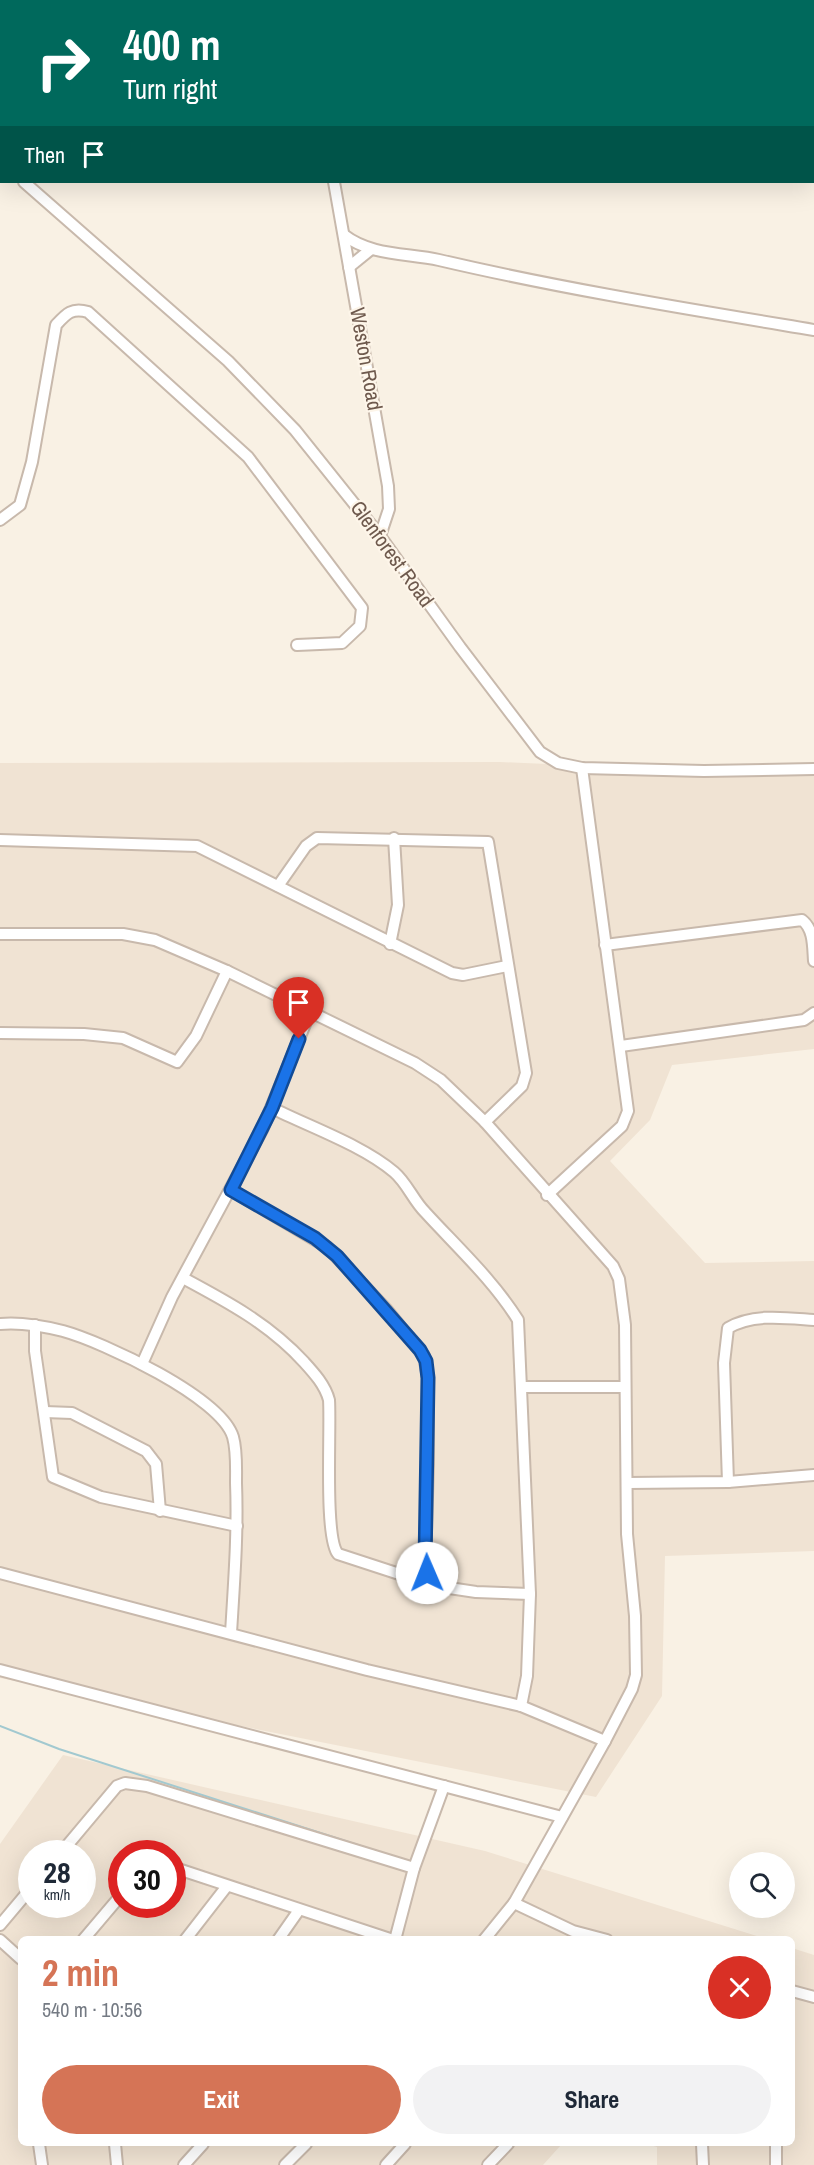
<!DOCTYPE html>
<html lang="en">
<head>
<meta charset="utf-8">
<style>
  :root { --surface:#fff; --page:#f2f2f3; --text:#1f2937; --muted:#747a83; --accent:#d57456 }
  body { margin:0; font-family:"Archivo Narrow",sans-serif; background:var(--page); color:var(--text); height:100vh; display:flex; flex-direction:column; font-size:22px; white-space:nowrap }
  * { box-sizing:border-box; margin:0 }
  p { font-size:20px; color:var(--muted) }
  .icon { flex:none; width:33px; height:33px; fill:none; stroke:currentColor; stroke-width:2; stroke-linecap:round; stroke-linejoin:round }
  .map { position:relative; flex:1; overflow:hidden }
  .drawer { position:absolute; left:18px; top:1936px; width:777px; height:210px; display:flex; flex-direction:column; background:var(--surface); border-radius:9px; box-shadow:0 6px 24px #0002 }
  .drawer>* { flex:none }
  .top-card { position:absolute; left:0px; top:0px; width:814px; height:183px; box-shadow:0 6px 24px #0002; background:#00695c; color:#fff; overflow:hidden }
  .buttons { position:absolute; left:729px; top:1852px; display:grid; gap:12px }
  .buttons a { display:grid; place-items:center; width:66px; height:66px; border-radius:50%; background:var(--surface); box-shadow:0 6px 24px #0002; font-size:30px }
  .speed { position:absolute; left:18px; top:1840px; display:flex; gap:12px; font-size:30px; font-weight:700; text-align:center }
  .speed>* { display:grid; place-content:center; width:78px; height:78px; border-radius:50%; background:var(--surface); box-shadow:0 6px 24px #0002; line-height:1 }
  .speed small { font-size:15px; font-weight:400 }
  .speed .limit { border:9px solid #d22; background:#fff; color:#111 }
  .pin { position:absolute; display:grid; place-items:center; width:51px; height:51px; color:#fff; margin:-62px -26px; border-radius:50% 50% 50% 0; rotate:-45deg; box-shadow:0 0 6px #0007 }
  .pin .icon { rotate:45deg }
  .me { position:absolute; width:66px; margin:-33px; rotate:359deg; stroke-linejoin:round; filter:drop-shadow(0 0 4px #0008) }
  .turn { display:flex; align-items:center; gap:21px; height:126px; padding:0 24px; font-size:27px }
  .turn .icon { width:78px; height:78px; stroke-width:2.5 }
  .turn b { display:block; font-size:42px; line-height:51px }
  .then { display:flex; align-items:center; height:57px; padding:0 24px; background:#0003; gap:12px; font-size:22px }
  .round { display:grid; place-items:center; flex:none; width:63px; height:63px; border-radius:32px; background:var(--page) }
  .overview { display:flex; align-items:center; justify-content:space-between; height:102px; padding:0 24px }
  h1 { font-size:36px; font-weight:700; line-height:45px; color:var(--accent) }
  .cta { display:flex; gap:12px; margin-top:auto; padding:12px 24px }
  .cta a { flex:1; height:69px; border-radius:36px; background:var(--accent); color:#fff; font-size:24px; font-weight:700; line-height:69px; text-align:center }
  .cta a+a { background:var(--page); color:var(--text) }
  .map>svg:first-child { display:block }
  .residential { fill:#f0e3d3; fill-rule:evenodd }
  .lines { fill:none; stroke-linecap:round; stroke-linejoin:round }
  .stream { stroke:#a2c9d0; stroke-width:2 }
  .minor-casing { stroke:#c8b9ac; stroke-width:14 }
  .minor { stroke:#fff; stroke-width:10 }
  .route-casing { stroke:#114b97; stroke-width:15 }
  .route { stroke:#1a73e8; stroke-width:10 }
  .labels { text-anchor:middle; stroke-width:4.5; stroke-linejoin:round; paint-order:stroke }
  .street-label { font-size:21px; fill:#6e594d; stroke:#fdf5e9 }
</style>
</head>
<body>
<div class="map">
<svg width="814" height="2165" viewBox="0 0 814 2165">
  <rect width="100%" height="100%" fill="#f9f1e4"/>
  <!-- residential -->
  <g class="residential">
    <path d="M500 762 814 776V1049L672 1065 650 1120 610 1161 705 1263 814 1261V1551L665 1556 662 1696 596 1797 0 1678V763Z"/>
    <path d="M63 1755 485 1851 766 1939 21 1940V2144H562L543 2165H0V1844ZM32 1854H82V1905H32ZM122 1854H172V1905H122Z"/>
    <path d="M792 1948 814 1955V2165H657V2147L647 2144H792Z"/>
  </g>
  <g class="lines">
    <!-- stream -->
    <path class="stream" d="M0 1726 59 1749 392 1856"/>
    <defs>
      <g id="minor">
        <path d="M300 0V2"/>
        <path d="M0 161 2 162"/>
        <path d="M0 176 2 175"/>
        <path d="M24 182 228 361 295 430 380 536 460 647 540 752 558 763 582 768 704 771 814 769"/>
        <path d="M334 182 388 486 389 509 380 536"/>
        <path d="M344 235C371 256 407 253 439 260 563 289 688 309 814 330"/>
        <path d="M349 267 370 250"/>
        <path d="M0 520 20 505 32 462 56 325C66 314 72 307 88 312L248 457 362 608 360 626 342 643 297 645"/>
        <path d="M0 840 197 846 452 973 463 975 507 966"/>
        <path d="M278 886 306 846 317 838 488 842 526 1073 522 1086 485 1122"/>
        <path d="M0 934H123L155 940 227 971 415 1063 441 1080 485 1122 613 1266 619 1279 625 1325 627 1534 635 1616 636 1675 632 1689 605 1741 514 1903 484 1940"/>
        <path d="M390 944 398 905 394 838"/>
        <path d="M605 945 802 920C814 929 813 947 814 961"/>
        <path d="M0 1033 84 1034 123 1038 177 1062 196 1036 227 971"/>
        <path d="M621 1046 804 1020 814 1013"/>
        <path d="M272 1108C310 1127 362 1145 394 1172 407 1183 413 1200 425 1212 457 1247 493 1280 518 1320L530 1594 527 1676 521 1706"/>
        <path d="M231 1190 327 1247 386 1309 424 1356 428 1378V1464L425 1564 436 1586"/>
        <path d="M547 1195 622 1126 628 1111 582 768"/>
        <path d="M183 1278C228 1302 269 1324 304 1362 314 1373 325 1385 329 1400 331 1428 324 1538 338 1554L436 1586 476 1592 530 1594"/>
        <path d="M0 1324C21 1322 43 1326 63 1331 103 1342 221 1397 233 1437 237 1451 236 1468 236 1483 238 1533 234 1583 231 1633"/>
        <path d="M35 1325V1351L53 1477 101 1497 237 1526"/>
        <path d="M142 1364 172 1297 262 1130 310 1012"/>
        <path d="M522 1387H625"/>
        <path d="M45 1412 72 1413 146 1451 156 1464 160 1511"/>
        <path d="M728 1482 724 1363 728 1328C753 1313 786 1318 814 1320"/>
        <path d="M628 1483 728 1482 814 1475"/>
        <path d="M0 1573 367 1670 521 1706 605 1741"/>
        <path d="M0 1670 562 1817"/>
        <path d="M60 1854 117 1786 125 1783 147 1786 414 1868 395 1940"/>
        <path d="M172 1867 393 1940"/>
        <path d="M414 1868 444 1786"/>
        <path d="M514 1903 573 1931 607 1940"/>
        <path d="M0 1925 32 1887"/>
        <path d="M0 1940 21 1959"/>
        <path d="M83 1940 122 1894"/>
        <path d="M185 1940 227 1886"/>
        <path d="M278 1940 299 1910"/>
        <path d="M792 1991 814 1997"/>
        <path d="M39 2144 42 2165"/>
        <path d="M115 2144 117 2165"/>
        <path d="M702 2144 703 2165"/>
        <path d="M776 2144V2165"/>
        <path d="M184 2165 203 2144"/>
        <path d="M285 2165 306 2144"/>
        <path d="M386 2165 405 2144"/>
        <path d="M488 2165 508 2144"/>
      </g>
    </defs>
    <!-- minor casing -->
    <use href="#minor" class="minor-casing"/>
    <!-- minor -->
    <use href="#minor" class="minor"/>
  </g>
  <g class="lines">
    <defs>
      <path id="route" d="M299 1039 272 1108 231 1190 315 1238 337 1256 420 1350 426 1361 428 1378 425 1564 427 1573"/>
    </defs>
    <!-- route casing -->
    <use href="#route" class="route-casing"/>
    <!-- route -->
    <use href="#route" class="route"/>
  </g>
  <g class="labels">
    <!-- street labels -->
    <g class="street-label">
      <text transform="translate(366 359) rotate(80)" y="7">Weston Road</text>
      <text transform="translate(392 554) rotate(54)" y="7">Glenforest Road</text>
    </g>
  </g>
</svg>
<div class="buttons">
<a><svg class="icon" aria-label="search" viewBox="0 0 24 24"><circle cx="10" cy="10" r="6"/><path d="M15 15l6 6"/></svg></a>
</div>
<div class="speed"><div>28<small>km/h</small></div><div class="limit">30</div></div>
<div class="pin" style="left:299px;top:1039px;background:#d93025"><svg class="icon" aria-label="arrive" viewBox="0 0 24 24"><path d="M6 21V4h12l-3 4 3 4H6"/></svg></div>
<svg class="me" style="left:427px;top:1573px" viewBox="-20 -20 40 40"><circle r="19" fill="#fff"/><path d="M0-13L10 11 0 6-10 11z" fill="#1a73e8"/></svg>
<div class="top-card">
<div class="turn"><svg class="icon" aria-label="right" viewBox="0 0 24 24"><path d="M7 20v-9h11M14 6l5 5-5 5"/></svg><div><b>400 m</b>Turn right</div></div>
<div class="then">Then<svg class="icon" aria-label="arrive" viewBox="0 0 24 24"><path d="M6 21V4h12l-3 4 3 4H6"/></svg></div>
</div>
<section class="drawer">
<div class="overview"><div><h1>2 min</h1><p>540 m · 10:56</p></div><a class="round" style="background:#d93025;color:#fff"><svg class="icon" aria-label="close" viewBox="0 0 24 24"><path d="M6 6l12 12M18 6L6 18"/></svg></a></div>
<div class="cta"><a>Exit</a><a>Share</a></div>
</section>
</div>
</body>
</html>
